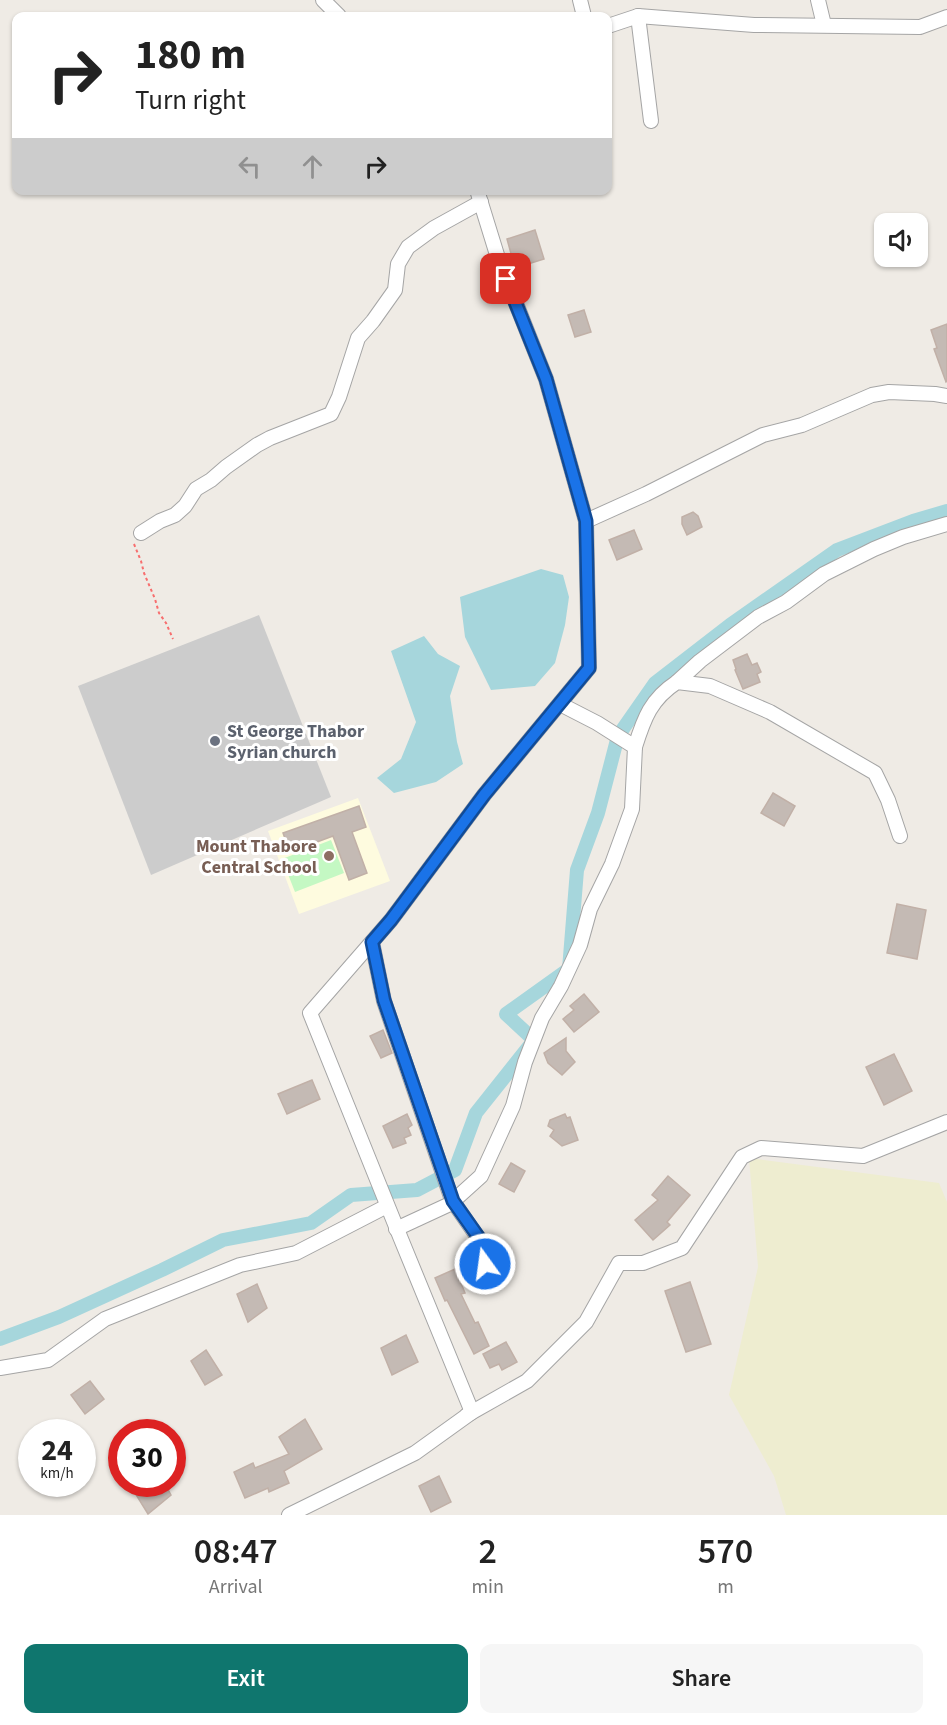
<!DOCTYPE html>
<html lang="en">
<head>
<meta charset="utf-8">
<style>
  :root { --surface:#fff; --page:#f6f6f6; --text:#222; --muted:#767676; --accent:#0f766e }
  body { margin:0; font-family:"Source Sans 3",sans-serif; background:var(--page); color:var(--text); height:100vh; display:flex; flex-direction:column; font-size:22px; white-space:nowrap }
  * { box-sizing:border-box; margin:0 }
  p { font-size:20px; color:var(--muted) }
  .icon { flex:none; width:33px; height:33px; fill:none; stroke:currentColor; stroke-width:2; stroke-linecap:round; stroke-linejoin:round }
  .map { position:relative; height:1515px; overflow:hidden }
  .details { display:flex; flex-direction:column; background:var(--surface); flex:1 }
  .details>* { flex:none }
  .top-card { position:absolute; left:12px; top:12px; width:600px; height:183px; border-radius:12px; box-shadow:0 2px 4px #0004; background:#fff; color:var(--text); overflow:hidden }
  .controls { position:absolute; left:874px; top:213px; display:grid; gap:12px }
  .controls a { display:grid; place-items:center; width:54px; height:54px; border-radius:12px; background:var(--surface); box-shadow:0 2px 4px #0004; font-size:30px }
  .speed { position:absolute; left:18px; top:1419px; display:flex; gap:12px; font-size:30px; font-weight:700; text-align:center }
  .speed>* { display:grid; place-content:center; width:78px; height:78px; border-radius:50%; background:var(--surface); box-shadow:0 2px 4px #0004; line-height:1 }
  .speed small { font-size:15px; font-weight:400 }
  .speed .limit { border:9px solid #d22; background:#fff; color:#111 }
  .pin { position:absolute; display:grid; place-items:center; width:51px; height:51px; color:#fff; margin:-26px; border-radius:12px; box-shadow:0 3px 9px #0006 }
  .me { position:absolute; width:66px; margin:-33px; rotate:346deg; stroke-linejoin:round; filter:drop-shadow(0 0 4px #0008) }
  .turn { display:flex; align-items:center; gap:21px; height:126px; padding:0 24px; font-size:27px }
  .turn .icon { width:78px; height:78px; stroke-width:2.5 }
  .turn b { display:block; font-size:42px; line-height:51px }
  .lanes { display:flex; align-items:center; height:57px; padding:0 24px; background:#0003; justify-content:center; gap:30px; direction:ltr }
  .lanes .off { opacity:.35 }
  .eta { display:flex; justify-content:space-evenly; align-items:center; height:102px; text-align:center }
  .eta b { font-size:36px; font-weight:600; line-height:42px }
  .primary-button { display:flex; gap:12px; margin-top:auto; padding:12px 24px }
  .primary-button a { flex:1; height:69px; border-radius:12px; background:var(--accent); color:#fff; font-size:24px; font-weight:600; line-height:69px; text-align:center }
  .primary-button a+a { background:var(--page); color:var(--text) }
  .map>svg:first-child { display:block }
  .education { fill:#fefbdf }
  .religious { fill:#ccc }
  .farmland { fill:#eeedd0 }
  .park { fill:#c4f8c3 }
  .water { fill:#a6d6dc }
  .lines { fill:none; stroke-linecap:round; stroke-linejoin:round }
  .canal { stroke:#a6d6dc; stroke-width:14 }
  .building { fill:#c4bab4; stroke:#c1b0a7; stroke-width:1.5 }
  .minor-casing { stroke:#a5a5a5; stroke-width:16 }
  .path { stroke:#f76e6e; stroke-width:2; stroke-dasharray:3 3; stroke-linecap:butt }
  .minor { stroke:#fff; stroke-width:14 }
  .route-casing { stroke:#114b97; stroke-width:15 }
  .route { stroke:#1a73e8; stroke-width:10 }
  .worship-dot { fill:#6b7280; stroke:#fff; stroke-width:2 }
  .education-dot { fill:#8d6e63; stroke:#fff; stroke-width:2 }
  .labels { text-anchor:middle; stroke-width:6; stroke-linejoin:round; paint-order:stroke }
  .worship-label { font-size:18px; font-weight:bold; fill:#5b616d; stroke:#fff; text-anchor:start }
  .education-label { font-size:18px; font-weight:bold; fill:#785e54; stroke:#fff; text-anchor:end }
</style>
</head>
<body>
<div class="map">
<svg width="947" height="1515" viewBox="0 0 947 1515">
  <rect width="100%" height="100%" fill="#efebe5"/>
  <!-- education -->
  <path class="education" d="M358 798 390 881 299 914 268 831Z"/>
  <!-- religious -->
  <path class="religious" d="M259 615 331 797 151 875 78 686Z"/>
  <!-- farmland -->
  <path class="farmland" d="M749 1158 939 1183 947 1202V1515H786L774 1476 729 1395 758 1267Z"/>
  <!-- park -->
  <path class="park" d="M331 840 344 873 295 892 282 859Z"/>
  <!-- water -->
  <g class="water">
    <path d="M541 569 563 575 569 597 565 625 555 663 535 686 491 690 465 637 460 597Z"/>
    <path d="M424 636 438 654 460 666 450 696 457 742 463 764 436 782 394 793 377 778 401 759 416 722 391 651Z"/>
  </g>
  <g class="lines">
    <!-- canal -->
    <path class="canal" d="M0 1339 59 1317 162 1270 223 1240 311 1223 351 1195 417 1190 455 1170 476 1113 534 1040 506 1014 569 969 577 870 598 813 618 736 655 683 730 625 837 550 913 521 947 511"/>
  </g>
  <!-- building -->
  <g class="building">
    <path d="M535 230 544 259 515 268 507 239Z"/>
    <path d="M584 310 591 332 575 337 568 315Z"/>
    <path d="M947 324V381L946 382 934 349 937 348 931 330Z"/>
    <path d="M693 512 698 516 702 527 687 535 682 524V517Z"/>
    <path d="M634 530 642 549 617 560 609 540Z"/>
    <path d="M747 654 752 665 757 663 761 672 757 674 760 682 743 689 735 670 736 669 733 660Z"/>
    <path d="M773 793 795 806 784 826 761 813Z"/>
    <path d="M359 806 366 827 352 832 367 873 349 880 333 836 290 852 283 833Z"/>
    <path d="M897 904 926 910 917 959 887 953Z"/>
    <path d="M584 994 599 1012 574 1032 563 1019 574 1010 570 1006Z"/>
    <path d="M383 1030 392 1053 381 1058 370 1036Z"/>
    <path d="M566 1038V1051L575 1062 562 1075 548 1063 544 1053Z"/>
    <path d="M894 1054 912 1091 884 1105 866 1067Z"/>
    <path d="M312 1080 320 1099 287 1114 278 1094Z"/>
    <path d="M407 1114 412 1125 408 1128 411 1135 404 1138 406 1143 393 1148 383 1126Z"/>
    <path d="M565 1114 567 1118 570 1117 578 1140 562 1146 550 1136 554 1130 548 1126 550 1120Z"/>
    <path d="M511 1163 525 1171 514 1192 499 1184Z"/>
    <path d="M668 1176 690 1195 667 1222 670 1225 653 1240 635 1220 658 1200 652 1195Z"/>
    <path d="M455 1269 465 1293 461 1294 475 1323 478 1322 489 1346 474 1354 447 1300 445 1301 435 1278Z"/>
    <path d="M690 1282 711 1344 686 1352 665 1291Z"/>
    <path d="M257 1284 267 1308 248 1322 237 1294Z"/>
    <path d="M406 1335 418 1362 392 1375 381 1348Z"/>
    <path d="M506 1342 517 1362 502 1370 499 1364 490 1368 483 1354Z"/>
    <path d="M206 1350 222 1375 205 1385 191 1361Z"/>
    <path d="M90 1381 104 1399 85 1414 71 1395Z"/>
    <path d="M305 1419 322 1449 284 1471 289 1483 269 1492 268 1488 245 1498 234 1472 253 1463 255 1468 289 1454 279 1437Z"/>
    <path d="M439 1476 451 1502 431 1512 419 1486Z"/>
    <path d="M148 1484H165L171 1495 148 1514 135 1493Z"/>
  </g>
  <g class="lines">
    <defs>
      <g id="minor">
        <path d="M323 0 339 16"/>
        <path d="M580 0 584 16"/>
        <path d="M818 0 824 25"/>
        <path d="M638 16 651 121"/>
        <path d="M608 26 638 16 754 25 920 27 947 17"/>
        <path d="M586 521 646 494 763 435 802 425 872 395 889 392 935 394 947 396"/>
        <path d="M141 533 160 521 175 515 185 506 196 489 211 480 226 467 257 445 270 438 331 414 339 397 358 338 373 321 395 290 398 264 408 247 434 228 481 202"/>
        <path d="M677 682 700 661 758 617 786 602 824 574 874 549 903 537 947 524"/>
        <path d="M635 747C644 718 651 699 677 682L710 686 770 712 875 773 888 800 900 836"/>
        <path d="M372 942 384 1001 452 1200 488 1252 482 1277"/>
        <path d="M396 1229 450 1204 481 1176 513 1106 525 1062 542 1018 561 986 580 945 590 909 612 864 632 809 635 747 597 723 560 704"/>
        <path d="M0 1368 48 1360 105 1319 240 1265 296 1253 387 1206"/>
        <path d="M467 1415 527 1381 586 1322 619 1263H643L682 1248 742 1157 761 1148 863 1156 947 1122"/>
        <path d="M289 1515 415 1453 472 1412 401 1239 310 1013 391 920 484 795 589 668 586 521 546 379 498 258 477 190"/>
      </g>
    </defs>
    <!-- minor casing -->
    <use href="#minor" class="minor-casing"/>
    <!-- path -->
    <path class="path" d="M134 544 141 561 144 573 155 599 159 613 166 623 173 639"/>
    <!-- minor -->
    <use href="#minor" class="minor"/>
  </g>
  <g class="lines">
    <defs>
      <path id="route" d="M485 1264 489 1252 453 1201 384 1000 372 942 391 920 484 795 589 668 586 521 546 379 506 279"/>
    </defs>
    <!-- route casing -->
    <use href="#route" class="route-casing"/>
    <!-- route -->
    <use href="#route" class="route"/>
  </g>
  <!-- markers -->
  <circle class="worship-dot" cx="215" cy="741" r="6"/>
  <circle class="education-dot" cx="329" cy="856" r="6"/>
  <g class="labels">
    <!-- worship labels -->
    <g class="worship-label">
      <text x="227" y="737">St George Thabor<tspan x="227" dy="21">Syrian church</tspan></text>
    </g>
    <!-- education labels -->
    <g class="education-label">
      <text x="317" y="852">Mount Thabore<tspan x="317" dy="21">Central School</tspan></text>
    </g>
  </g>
</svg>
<div class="controls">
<a><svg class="icon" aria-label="sound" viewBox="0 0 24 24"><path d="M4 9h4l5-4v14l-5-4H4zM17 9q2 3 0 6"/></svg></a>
</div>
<div class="speed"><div>24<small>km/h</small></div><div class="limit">30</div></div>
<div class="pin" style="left:506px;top:279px;background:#d93025"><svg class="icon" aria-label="arrive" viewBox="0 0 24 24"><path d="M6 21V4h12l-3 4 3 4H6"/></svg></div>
<svg class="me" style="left:485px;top:1264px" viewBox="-20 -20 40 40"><circle r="17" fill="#1a73e8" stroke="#fff" stroke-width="3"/><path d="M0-11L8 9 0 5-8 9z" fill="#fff"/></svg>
<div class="top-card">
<div class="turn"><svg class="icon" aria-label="right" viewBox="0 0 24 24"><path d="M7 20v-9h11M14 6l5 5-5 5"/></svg><div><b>180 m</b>Turn right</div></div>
<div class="lanes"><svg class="icon off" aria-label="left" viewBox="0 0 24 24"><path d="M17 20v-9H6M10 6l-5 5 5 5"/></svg><svg class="icon off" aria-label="ahead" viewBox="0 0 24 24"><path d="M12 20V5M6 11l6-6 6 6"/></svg><svg class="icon" aria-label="right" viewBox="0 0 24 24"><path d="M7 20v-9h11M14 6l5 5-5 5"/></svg></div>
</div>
</div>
<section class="details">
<div class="eta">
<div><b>08:47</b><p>Arrival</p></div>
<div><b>2</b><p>min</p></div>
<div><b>570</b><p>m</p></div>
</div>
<div class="primary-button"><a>Exit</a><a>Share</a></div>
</section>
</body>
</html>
